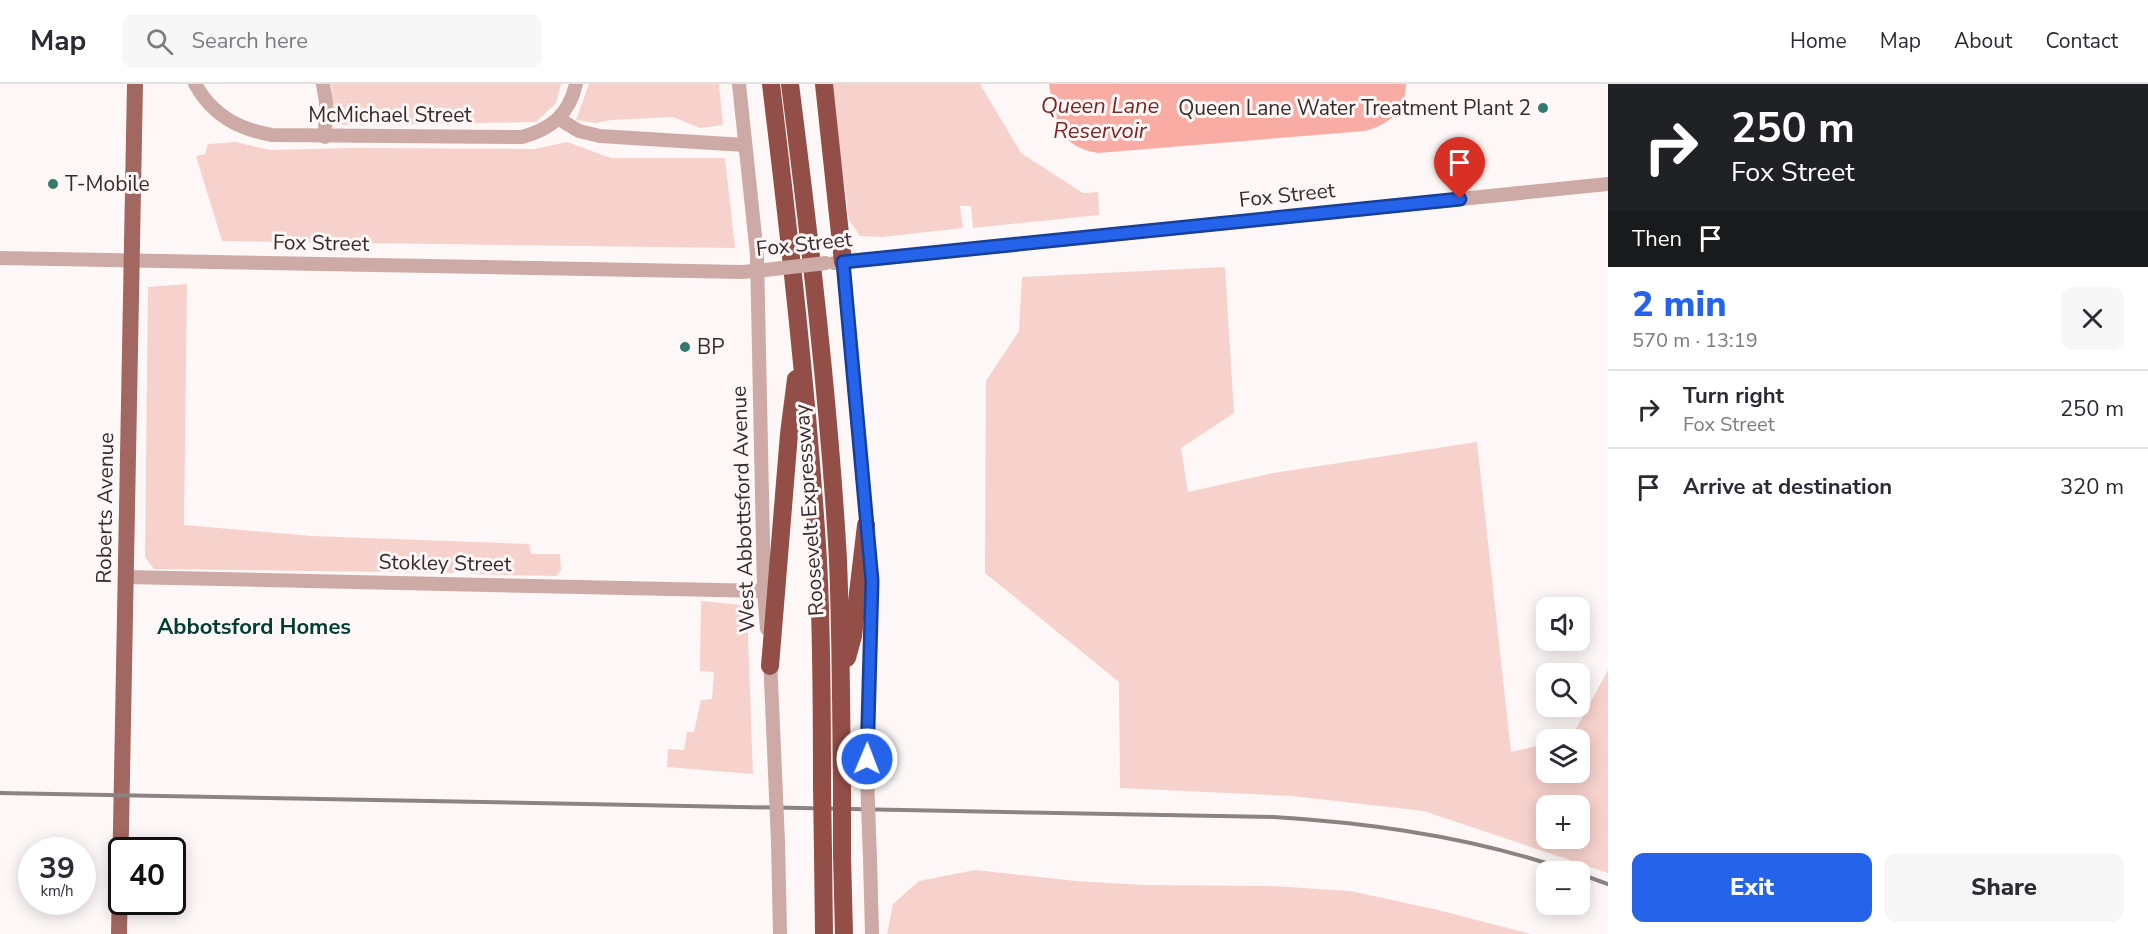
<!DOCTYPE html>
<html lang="en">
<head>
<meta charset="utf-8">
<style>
  :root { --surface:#fff; --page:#f7f7f7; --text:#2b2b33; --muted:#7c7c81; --line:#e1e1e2; --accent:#2563eb }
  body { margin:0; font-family:"Nunito Sans",sans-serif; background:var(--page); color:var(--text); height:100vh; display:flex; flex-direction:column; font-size:22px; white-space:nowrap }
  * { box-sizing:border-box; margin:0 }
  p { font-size:20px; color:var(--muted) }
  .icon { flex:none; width:33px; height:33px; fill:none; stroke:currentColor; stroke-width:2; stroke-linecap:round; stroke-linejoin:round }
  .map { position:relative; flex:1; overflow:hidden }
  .sheet { display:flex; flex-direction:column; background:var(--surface); width:540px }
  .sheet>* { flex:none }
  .banner { background:#202124; color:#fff; overflow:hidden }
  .fabs { position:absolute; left:1536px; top:513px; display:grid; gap:12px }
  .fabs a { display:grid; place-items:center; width:54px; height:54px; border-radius:12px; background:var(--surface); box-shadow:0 3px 15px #0003; font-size:30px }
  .speed { position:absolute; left:18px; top:753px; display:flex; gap:12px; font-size:30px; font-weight:700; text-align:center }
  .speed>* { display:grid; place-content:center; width:78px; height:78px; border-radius:50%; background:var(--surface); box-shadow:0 3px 15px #0003; line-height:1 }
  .speed small { font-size:15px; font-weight:400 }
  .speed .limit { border:3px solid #111; border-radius:9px; background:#fff; color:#111 }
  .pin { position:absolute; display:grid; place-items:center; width:51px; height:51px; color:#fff; margin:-62px -26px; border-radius:50% 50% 50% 0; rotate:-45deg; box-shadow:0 0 6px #0007 }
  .pin .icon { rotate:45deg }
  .me { position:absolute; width:66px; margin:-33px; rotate:1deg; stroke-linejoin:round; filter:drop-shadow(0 0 4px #0008) }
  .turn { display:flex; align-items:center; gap:21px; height:126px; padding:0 24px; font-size:27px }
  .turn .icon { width:78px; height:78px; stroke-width:2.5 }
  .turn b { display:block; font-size:42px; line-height:51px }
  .then { display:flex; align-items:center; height:57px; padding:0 24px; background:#0003; gap:12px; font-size:22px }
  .round { display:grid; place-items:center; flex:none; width:63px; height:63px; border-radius:12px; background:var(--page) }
  .head { display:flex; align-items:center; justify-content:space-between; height:102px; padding:0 24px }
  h1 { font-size:36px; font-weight:800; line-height:45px; color:var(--accent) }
  .primary-button { display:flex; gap:12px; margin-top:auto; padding:12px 24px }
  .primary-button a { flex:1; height:69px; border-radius:12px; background:var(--accent); color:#fff; font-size:24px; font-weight:800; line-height:69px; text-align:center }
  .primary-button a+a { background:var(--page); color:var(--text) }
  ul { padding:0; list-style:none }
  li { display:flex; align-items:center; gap:18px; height:78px; padding:0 24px; border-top:2px solid var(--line) }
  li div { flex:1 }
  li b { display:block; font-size:22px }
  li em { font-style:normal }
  header { display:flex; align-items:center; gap:36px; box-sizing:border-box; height:84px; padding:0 30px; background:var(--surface); border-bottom:2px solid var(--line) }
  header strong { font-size:28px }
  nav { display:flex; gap:33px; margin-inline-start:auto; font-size:21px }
  .search { width:420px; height:54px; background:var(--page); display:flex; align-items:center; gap:15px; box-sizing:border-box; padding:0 21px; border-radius:12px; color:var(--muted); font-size:22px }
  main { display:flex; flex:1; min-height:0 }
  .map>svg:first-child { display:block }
  .green { fill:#f7d1cc; fill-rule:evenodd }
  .water { fill:#f9aca3 }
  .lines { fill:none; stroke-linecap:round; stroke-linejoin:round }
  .minor { stroke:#cdaaa6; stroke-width:14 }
  .major { stroke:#a36761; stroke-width:16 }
  .highway { stroke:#934e48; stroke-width:18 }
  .rail { stroke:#8b8382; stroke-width:4 }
  .minor-bridge { stroke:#cdaaa6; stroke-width:14 }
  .highway-bridge { stroke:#934e48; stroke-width:18 }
  .route-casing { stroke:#184099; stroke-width:15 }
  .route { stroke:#2563eb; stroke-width:10 }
  .poi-dot { fill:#367869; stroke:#fdf8f7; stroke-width:2 }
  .labels { text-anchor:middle; stroke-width:6; stroke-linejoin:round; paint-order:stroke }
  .poi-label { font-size:21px; fill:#362c2b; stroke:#fdf8f7; text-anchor:start }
  .street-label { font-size:21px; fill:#362c2b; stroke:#fdf8f7 }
  .water-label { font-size:22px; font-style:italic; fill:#7c2421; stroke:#fdf8f7 }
  .neighbourhood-label { font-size:22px; font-weight:bold; fill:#003d32; stroke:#fdf8f7 }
</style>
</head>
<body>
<header>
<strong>Map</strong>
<div class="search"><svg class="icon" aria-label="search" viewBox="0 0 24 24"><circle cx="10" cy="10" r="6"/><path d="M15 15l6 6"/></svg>Search here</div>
<nav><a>Home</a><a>Map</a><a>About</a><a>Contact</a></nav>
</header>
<main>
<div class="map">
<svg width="1608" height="850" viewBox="0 0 1608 850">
  <rect width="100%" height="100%" fill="#fdf8f7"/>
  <!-- green -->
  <g class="green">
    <path d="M331 0H561L556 19 536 38 335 41Z"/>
    <path d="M589 0H719L723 41 700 44 673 33 611 36 596 39 576 36Z"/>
    <path d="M831 0H980L1021 69 1083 109 1098 108 1099 131 973 144 971 122H960L963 144 882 153 860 152 849 136Z"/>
    <path d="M236 58 270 66 351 64 534 65 567 58 611 74H725L735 164 222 157 196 72 205 70 208 60Z"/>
    <path d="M1225 183 1234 329 1181 364 1188 408 1273 389 1477 358 1511 668 1546 660V688H1580V656L1567 655 1571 654 1608 586V789L1424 727 1292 712 1120 704 1119 598 985 489 986 297 1019 247 1022 193ZM1546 722H1580V754H1546Z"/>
    <path d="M187 200 184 441 312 452 529 460 531 470H560L561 486 556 492 470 490 468 470 455 471 454 489 154 485 145 473 148 203Z"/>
    <path d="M701 517 744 521 747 525 753 690 667 683 668 665 684 666 687 648H694L701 616 712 615 714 588 700 587Z"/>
    <path d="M975 786 1076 797 1144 801 1273 802 1350 807 1434 825 1531 850H887L893 820 919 797Z"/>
  </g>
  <!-- water -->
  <path class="water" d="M1049 0H1406C1406 26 1389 41 1365 47L1098 69C1056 62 1055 35 1049 0Z"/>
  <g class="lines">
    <!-- minor -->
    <g class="minor">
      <path d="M195 0C212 31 238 45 272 51L522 53C551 45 569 31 576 0"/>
      <path d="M323 0 326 18 325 53"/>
      <path d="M739 0 757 171 764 507 767 545"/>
      <path d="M559 35 579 47 600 52 745 61"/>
      <path d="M0 174 742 188 765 186"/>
      <path d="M843 178 872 497 867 693"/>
      <path d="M834 179 1608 100"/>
      <path d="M125 493 764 507"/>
      <path d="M770 573 776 712"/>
      <path d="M778 758 780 850"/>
      <path d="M870 775 872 850"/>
    </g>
    <!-- major -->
    <path class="major" d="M119 850 135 0"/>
    <!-- highway -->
    <g class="highway">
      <path d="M771 0C790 158 808 317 818 476 822 551 822 627 822 703"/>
      <path d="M790 0C810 158 829 317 838 476 841 550 841 624 842 699"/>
      <path d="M824 0 843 178"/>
      <path d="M847 574 853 552 866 441"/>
      <path d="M770 582 789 350 796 295"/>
      <path d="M823 769 824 850"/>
      <path d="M842 771 844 850"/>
    </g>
    <!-- rail -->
    <g class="rail">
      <path d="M0 709 1274 733C1374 739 1477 754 1573 788"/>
      <path d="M1580 790 1608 800"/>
    </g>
    <!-- minor-bridge -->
    <g class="minor-bridge">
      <path d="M765 186 826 179"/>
      <path d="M867 693 870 775"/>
      <path d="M776 712 778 758"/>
    </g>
    <!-- highway-bridge -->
    <g class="highway-bridge">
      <path d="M842 699V771"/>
      <path d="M822 703 823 769"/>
    </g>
  </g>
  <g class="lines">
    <defs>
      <path id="route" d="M867 675 872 497 843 178 1460 115"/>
    </defs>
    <!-- route casing -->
    <use href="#route" class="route-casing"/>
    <!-- route -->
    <use href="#route" class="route"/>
  </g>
  <!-- markers -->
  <g class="poi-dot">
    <circle cx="1543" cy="24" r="6"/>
    <circle cx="53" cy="100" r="6"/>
    <circle cx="685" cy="263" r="6"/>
  </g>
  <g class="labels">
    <!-- poi labels -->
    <g class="poi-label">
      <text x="1531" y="31" text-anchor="end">Queen Lane Water Treatment Plant 2</text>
      <text x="65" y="107">T-Mobile</text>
      <text x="697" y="270">BP</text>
    </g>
    <!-- street labels -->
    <g class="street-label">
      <text x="390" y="38">McMichael Street</text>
      <text transform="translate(1287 111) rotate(-6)" y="7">Fox Street</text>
      <text transform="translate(321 159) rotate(1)" y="7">Fox Street</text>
      <text transform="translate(804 160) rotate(-6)" y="7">Fox Street</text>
      <text transform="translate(105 424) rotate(-89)" y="7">Roberts Avenue</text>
      <text transform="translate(743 425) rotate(-92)" y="7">West Abbottsford Avenue</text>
      <text transform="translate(809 426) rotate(-94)" y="7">Roosevelt Expressway</text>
      <text transform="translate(445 479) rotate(1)" y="7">Stokley Street</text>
    </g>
    <!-- water labels -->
    <g class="water-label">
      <text x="1100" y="29">Queen Lane<tspan x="1100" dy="25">Reservoir</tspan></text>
    </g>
    <!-- neighbourhood labels -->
    <g class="neighbourhood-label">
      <text x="254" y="550">Abbotsford Homes</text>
    </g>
  </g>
</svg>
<div class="fabs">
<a><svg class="icon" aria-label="sound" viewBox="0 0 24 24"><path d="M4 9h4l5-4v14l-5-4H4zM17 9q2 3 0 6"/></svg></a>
<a><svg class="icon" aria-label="search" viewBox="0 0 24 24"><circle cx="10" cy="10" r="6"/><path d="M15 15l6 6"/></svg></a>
<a><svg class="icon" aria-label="layers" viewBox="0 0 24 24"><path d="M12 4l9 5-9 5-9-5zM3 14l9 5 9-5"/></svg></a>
<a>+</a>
<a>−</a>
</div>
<div class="speed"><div>39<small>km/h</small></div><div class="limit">40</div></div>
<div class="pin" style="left:1460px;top:115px;background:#d93025"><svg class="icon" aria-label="arrive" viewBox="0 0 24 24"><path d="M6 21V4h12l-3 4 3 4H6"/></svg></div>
<svg class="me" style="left:867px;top:675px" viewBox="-20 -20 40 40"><circle r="17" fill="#2563eb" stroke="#fff" stroke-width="3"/><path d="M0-11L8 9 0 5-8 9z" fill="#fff"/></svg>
</div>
<section class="sheet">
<div class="banner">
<div class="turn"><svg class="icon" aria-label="right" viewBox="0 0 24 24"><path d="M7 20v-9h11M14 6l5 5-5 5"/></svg><div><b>250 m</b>Fox Street</div></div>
<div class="then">Then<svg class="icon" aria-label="arrive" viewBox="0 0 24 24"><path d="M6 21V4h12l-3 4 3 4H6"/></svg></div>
</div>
<div class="head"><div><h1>2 min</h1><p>570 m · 13:19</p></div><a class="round"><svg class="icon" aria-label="close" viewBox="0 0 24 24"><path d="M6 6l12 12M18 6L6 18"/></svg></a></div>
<ul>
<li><svg class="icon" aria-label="right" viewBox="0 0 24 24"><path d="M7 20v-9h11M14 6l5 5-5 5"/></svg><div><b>Turn right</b><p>Fox Street</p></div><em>250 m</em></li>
<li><svg class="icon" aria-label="arrive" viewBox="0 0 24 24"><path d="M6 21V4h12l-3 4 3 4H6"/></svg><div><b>Arrive at destination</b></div><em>320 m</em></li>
</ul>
<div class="primary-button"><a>Exit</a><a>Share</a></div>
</section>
</main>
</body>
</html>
